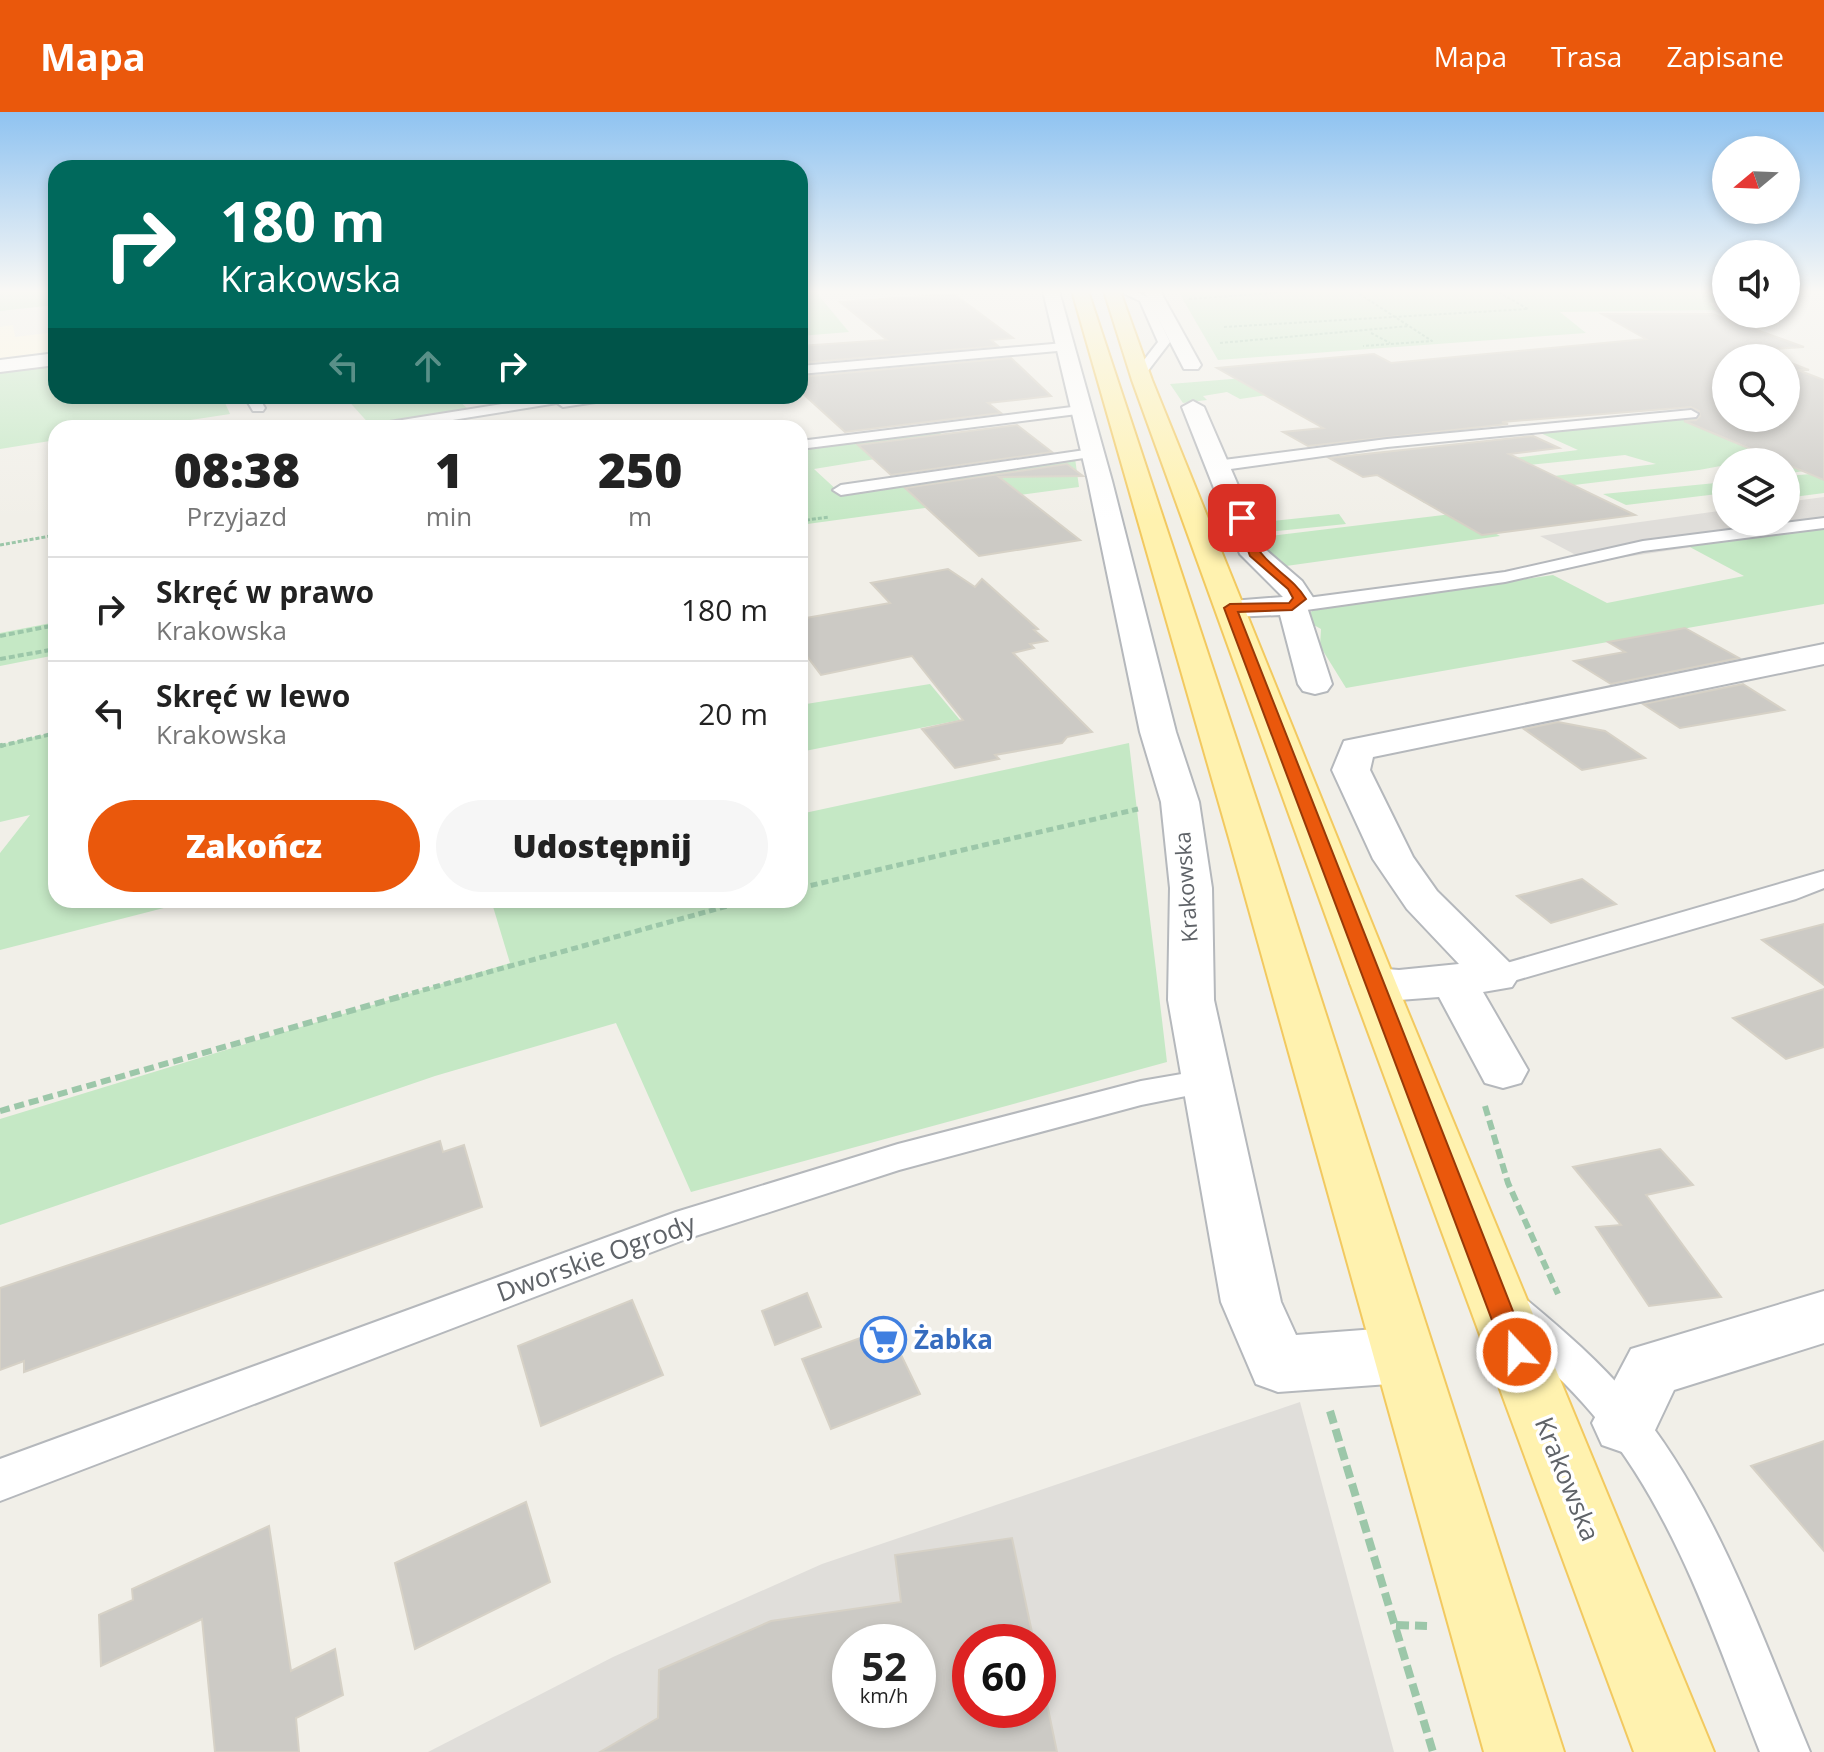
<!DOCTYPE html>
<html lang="pl">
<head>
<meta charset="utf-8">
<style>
  :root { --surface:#fff; --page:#f6f6f6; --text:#222; --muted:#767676; --line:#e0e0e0; --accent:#ea580c }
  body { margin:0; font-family:"Open Sans",sans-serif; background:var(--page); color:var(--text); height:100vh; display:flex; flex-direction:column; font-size:30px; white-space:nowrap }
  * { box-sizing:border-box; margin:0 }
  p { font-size:26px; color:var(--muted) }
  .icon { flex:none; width:44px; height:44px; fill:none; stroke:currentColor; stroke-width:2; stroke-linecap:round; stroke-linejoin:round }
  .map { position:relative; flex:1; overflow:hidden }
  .side { position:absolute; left:48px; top:308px; width:760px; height:488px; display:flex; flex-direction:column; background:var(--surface); border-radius:24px; box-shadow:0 4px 12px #0003 }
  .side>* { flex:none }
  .top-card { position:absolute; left:48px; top:48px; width:760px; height:244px; border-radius:24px; box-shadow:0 4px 12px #0003; background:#00695c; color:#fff; overflow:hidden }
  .needle { width:52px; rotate:251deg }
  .tools { position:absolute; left:1712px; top:24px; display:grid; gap:16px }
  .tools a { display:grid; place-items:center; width:88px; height:88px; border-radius:50%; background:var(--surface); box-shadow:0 4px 12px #0003; font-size:40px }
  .speed { position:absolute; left:832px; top:1512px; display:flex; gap:16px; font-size:40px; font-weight:700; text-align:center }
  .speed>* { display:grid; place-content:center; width:104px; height:104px; border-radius:50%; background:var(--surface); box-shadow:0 4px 12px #0003; line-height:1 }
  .speed small { font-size:20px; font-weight:400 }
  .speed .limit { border:12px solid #d22; background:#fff; color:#111 }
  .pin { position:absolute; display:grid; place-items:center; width:68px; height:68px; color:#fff; margin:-34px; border-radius:16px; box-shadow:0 4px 12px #0006 }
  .me { position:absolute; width:88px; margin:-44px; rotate:339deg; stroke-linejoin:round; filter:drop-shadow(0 0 6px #0008) }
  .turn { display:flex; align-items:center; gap:28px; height:168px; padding:0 40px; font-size:36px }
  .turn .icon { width:104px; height:104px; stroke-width:2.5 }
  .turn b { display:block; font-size:56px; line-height:68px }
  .lanes { display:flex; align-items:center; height:76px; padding:0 40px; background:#0003; justify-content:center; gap:40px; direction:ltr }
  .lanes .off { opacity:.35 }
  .eta { display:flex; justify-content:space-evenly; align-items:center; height:136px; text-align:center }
  .eta b { font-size:48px; font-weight:800; line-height:56px }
  .cta { display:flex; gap:16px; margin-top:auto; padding:16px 40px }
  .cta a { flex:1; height:92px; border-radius:48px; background:var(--accent); color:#fff; font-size:32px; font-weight:800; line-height:92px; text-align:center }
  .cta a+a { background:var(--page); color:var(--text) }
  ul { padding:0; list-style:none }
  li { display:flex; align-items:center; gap:24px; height:104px; padding:0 40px; border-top:2px solid var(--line) }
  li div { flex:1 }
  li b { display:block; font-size:30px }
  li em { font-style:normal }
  header { display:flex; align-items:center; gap:48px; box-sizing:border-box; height:112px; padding:0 40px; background:var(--accent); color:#fff }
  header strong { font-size:38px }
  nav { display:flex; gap:44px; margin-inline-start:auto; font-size:28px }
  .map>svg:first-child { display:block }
  .commercial { fill:#fef7e0 }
  .industrial { fill:#e0deda; fill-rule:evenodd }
  .green { fill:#c5e8c5; fill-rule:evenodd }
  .building { fill:#cccac5; stroke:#d6d1c6; stroke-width:2; fill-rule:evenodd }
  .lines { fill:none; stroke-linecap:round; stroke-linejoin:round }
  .service-casing { stroke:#b5b8bc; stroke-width:4 }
  .minor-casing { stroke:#b5b8bc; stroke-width:4 }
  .primary-casing { stroke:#f2c960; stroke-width:4 }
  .path-far5 { stroke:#9cc7a9; stroke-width:2; stroke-dasharray:3 2; stroke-linecap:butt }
  .path-far4 { stroke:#9cc7a9; stroke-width:3; stroke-dasharray:4 2; stroke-linecap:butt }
  .path-far3 { stroke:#9cc7a9; stroke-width:4; stroke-dasharray:6 3; stroke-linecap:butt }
  .path-far2 { stroke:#9cc7a9; stroke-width:5; stroke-dasharray:7 4; stroke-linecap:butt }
  .path-far1 { stroke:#9cc7a9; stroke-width:6; stroke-dasharray:10 5; stroke-linecap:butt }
  .path { stroke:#9cc7a9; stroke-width:8; stroke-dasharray:13 6; stroke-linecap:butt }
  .service { fill:#fff; fill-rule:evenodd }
  .minor { fill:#fff; fill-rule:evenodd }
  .primary { fill:#fff2af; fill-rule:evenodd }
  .route { fill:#ea580c; stroke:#983908; stroke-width:2 }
  .labels { text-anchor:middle; stroke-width:7; stroke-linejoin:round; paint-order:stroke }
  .street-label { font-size:22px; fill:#5f6368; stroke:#fff }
  .near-street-label { font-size:26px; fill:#5f6368; stroke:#fff }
  .near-shop-label { font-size:26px; font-weight:bold; fill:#366cbe; stroke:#fff; text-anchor:start }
</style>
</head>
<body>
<header>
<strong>Mapa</strong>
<nav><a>Mapa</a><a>Trasa</a><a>Zapisane</a></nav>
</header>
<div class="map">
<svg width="1824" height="1640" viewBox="0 0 1824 1640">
  <rect width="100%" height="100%" fill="#f1efe8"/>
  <!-- commercial -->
  <path class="commercial" d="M13 213 15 225 56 220V246L0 253V215Z"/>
  <!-- industrial -->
  <g class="industrial">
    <path d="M1824 385V415L1606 448 1574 442 1540 424 1726 398V410H1786V390Z"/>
    <path d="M1300 1290 1394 1640H428L613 1545 822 1452ZM850 1530H918V1598H850ZM970 1530H1038V1598H970Z"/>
  </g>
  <!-- green -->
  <g class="green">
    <path d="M56 179V193L0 199V180Z"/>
    <path d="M800 179H815L849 220 800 224Z"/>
    <path d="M1178 179H1703L1725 190 1709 191 1717 198 1560 200 1586 221 1218 248Z"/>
    <path d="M56 252V284H222L230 302 138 316H56V328L0 337V259Z"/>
    <path d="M1281 263 1309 277 1240 287 1227 280 1203 284 1207 288 1183 291 1170 272Z"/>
    <path d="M454 284 469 298 372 315 345 285Z"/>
    <path d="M1709 305 1824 356 1791 361 1786 358V350H1726V353L1699 358 1424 391 1419 387 1450 354 1578 338 1536 319ZM1625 343 1656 352 1512 369 1490 357Z"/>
    <path d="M937 318 955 334 814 357 840 381 1075 346 1079 375 800 413V335Z"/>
    <path d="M1824 361V381L1786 386V364Z"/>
    <path d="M1726 370V381L1626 393 1603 382Z"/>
    <path d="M1460 401 1500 424 1279 455 1260 429 1270 424Z"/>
    <path d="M1339 402 1346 412 1257 421 1252 411Z"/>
    <path d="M1824 415V492L1346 576 1320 534 1321 517 1312 512 1307 504 1313 498 1553 463 1607 491 1744 464 1686 433Z"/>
    <path d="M56 510V543L0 554V521Z"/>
    <path d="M930 572 960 608 800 640V593Z"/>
    <path d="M56 620V788H195L0 838V741L30 703 0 710V633Z"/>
    <path d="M1129 631 1167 950 691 1080 616 911 435 964 0 1113V1007L510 851 491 788H800V702Z"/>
  </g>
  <!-- building -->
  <g class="building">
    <path d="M954 182 1013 226 991 228 998 234 800 251V234L887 228 840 190Z"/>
    <path d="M1602 202H1712L1804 235 1756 238 1778 246H1726V306H1786V249L1809 258H1798L1824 268V368L1684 309 1696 308 1700 304 1699 299 1691 295 1502 310 1508 312 1308 334 1283 320 1323 316 1217 256 1374 242 1391 251 1646 227Z"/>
    <path d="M1011 246 1051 284 988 291 1001 301 845 320 800 279V265Z"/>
    <path d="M1017 313 1052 340 891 363 858 333Z"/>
    <path d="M1533 324 1559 336 1509 342 1635 403 1482 423 1377 363 1363 365 1329 346Z"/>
    <path d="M1067 352 1083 364 999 365 1080 428 979 444 905 376Z"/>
    <path d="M948 457 975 475 982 467 1038 517 1034 518 1047 529 1030 532 1034 536 1013 541 1092 620 1067 625 1062 631 995 643 999 647 955 656 922 617 963 608 912 544 821 563 800 535V507L890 491 871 471Z"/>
    <path d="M1685 516 1739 546 1611 572 1574 549 1625 540 1608 530Z"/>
    <path d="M1743 572 1784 598 1680 616 1643 592Z"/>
    <path d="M1558 610 1605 619 1645 646 1582 658 1524 617Z"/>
    <path d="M1582 767 1616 792 1551 811 1517 784Z"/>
    <path d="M1824 812V873L1762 828Z"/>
    <path d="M1824 877V935L1786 947 1733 906Z"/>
    <path d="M440 1029 443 1040 464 1033 482 1095 24 1260V1249L0 1258V1176Z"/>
    <path d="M1660 1037 1693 1073 1646 1083 1721 1185 1649 1194 1596 1115 1621 1113 1573 1055Z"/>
    <path d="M807 1181 821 1215 775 1233 762 1199Z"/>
    <path d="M632 1188 663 1263 541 1314 518 1234Z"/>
    <path d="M888 1216 920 1282 831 1317 802 1247Z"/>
    <path d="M1824 1329V1439L1751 1354Z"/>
    <path d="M526 1390 550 1470 415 1537 395 1451Z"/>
    <path d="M269 1414 291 1559 335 1537 343 1583 296 1606 299 1640H215L202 1507 101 1554 99 1503 133 1488 132 1477Z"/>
    <path d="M1012 1426 1034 1530H970V1598H1038V1548L1057 1640H600L658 1606 659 1558 771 1509 901 1490 895 1443ZM850 1530H918V1598H850Z"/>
  </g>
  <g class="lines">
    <defs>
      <g id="service">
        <path d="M1119 179H1133L1148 185 1170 230 1144 264 1134 261 1158 230 1140 189Z"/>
        <path d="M1064 231 1068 232V238L800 262V254Z"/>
        <path d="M244 284H258L265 296 263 299H253Z"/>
        <path d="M553 284H616L609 288 563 295 557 291 403 316H370L377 312Z"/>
        <path d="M1080 294 1085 295V301L800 337V329Z"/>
        <path d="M1691 298 1698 302 1696 305 1387 335 1216 359 1208 354 1216 349 1387 327Z"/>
        <path d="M1092 337 1097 338V344L841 383 833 378 841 373Z"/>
        <path d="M1824 406V416L1643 439 1505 470 1292 500 1282 494 1292 488 1505 460 1643 429Z"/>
        <path d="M1824 759V776L1796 787 1496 874 1486 871 1481 864 1486 857Z"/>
        <path d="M1205 958 1216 962 1221 970 1216 978 1141 993 899 1058 686 1127 0 1389V1347L676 1100 898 1032 1141 969Z"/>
        <path d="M1514 1184 1528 1189C1564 1219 1600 1250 1630 1286 1715 1387 1760 1520 1810 1640H1760C1716 1528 1677 1406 1600 1311 1571 1275 1536 1243 1500 1213L1495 1201 1500 1189Z"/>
      </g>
      <g id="minor">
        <path d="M1043 179H1059L1112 369 1176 620 1199 690 1212 776 1214 888 1281 1190 1296 1223 1403 1215 1425 1223 1434 1243 1425 1263 1403 1271 1278 1280 1256 1272 1221 1190 1168 888 1170 776 1161 690 1140 620 1088 369Z"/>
        <path d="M1144 179H1160L1201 253 1198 257H1184Z"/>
        <path d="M56 241V253L0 260V248Z"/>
        <path d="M1193 289 1204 295 1266 438 1302 469 1314 487 1307 495 1332 572 1327 579 1315 582 1303 579 1298 572 1280 503 1230 505 1219 502 1215 496 1219 490 1283 485 1240 442 1182 295Z"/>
        <path d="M1824 532V552L1373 645 1370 658 1413 745 1437 779 1512 853 1519 864 1512 875 1483 880 1528 958 1521 971 1503 976 1485 971 1439 885 1399 888 1357 882 1350 871 1357 860 1373 856 1399 858 1459 852 1407 797 1373 747 1332 658 1344 629Z"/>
        <path d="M1824 1179V1231L1674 1278 1648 1333 1625 1341 1602 1333 1592 1311 1631 1237Z"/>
      </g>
      <g id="primary">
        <path d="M1072 179H1088L1269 726 1564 1640H1484L1229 726Z"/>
        <path d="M1104 179H1120L1152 268 1396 871 1714 1640H1634L1350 871 1132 268Z"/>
      </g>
    </defs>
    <!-- service casing -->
    <use href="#service" class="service-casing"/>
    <!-- minor casing -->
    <use href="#minor" class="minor-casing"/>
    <!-- primary casing -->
    <use href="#primary" class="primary-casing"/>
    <!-- path-far5 -->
    <g class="path-far5">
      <path d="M1355 179 1432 229 1363 234"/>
      <path d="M1358 179H1389"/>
      <path d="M1189 187 1300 179"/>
      <path d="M1224 215 1528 197 1496 179"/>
      <path d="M1371 221 1390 231"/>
      <path d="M1220 231 1409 214"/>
    </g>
    <!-- path-far4 -->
    <g class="path-far4">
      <path d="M800 409 829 405"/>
      <path d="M0 433 56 423"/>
    </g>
    <!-- path-far3 -->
    <g class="path-far3">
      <path d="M0 524 56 513"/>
      <path d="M0 547 56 537"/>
      <path d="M0 634 56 621"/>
    </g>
    <!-- path-far2 -->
    <g class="path-far2">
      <path d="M0 634 3 633"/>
      <path d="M800 776 1138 697"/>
      <path d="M391 887 749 788"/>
    </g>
    <!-- path-far1 -->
    <g class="path-far1">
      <path d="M1485 994 1508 1071 1558 1182"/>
      <path d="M0 999 399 885"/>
    </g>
    <!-- path -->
    <g class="path">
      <path d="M1330 1299 1433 1640"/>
      <path d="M1396 1513 1427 1514"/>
    </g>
    <!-- service -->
    <use href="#service" class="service"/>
    <!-- minor -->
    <use href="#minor" class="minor"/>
    <!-- primary -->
    <use href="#primary" class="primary"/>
  </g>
  <!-- sky -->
  <linearGradient id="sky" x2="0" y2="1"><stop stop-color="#8fc3f1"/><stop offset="0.44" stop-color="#f9f8f5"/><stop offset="1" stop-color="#f9f8f5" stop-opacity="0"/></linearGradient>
  <rect width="1824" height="408" fill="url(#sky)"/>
  <!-- route -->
  <path class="route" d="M1242 403C1254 410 1252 430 1261 441 1275 459 1294 467 1306 487L1292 498 1238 500 1529 1240 1526 1248 1517 1251 1508 1248 1504 1240 1224 496 1230 492 1289 491 1293 486 1288 477 1250 444 1236 406Z"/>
  <!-- icons -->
  <defs>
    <symbol id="supermarket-ring" viewBox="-11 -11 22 22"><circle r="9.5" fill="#fff" stroke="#3f7fe0" stroke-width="1.5"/><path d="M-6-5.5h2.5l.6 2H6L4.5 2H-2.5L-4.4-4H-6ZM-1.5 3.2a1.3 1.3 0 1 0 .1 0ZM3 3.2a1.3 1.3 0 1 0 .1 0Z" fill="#3f7fe0"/></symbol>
  </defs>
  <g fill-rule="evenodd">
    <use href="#supermarket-ring" x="858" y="1202" width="51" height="51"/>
  </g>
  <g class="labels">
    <!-- street labels -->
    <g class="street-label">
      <text transform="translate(1186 775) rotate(-94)" y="8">Krakowska</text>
    </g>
    <!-- near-street labels -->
    <g class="near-street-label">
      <text transform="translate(596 1146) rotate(-20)" y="9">Dworskie Ogrody</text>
      <text transform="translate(1567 1367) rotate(68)" y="9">Krakowska</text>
    </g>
    <!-- near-shop labels -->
    <g class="near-shop-label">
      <text x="914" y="1237">Żabka</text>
    </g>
  </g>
</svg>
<div class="tools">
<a><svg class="needle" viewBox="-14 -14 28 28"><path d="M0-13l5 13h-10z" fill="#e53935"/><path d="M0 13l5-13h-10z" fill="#767676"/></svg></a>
<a><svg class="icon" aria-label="sound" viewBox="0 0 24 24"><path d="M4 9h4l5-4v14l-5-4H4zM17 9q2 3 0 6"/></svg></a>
<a><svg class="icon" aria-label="search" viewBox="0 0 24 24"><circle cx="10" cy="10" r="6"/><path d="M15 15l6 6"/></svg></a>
<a><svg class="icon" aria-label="layers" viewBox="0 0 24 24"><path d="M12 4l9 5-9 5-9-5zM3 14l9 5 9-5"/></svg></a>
</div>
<div class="speed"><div>52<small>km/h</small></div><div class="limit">60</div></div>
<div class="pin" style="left:1242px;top:406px;background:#d93025"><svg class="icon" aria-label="arrive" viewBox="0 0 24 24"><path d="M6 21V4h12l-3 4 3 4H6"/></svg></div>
<svg class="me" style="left:1517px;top:1240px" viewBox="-20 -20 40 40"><circle r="17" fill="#ea580c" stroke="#fff" stroke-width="3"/><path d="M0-11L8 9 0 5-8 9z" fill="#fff"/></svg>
<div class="top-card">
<div class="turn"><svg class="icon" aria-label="right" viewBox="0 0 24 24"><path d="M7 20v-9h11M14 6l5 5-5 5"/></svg><div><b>180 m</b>Krakowska</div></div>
<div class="lanes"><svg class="icon off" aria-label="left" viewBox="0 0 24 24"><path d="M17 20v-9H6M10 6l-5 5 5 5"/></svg><svg class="icon off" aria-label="ahead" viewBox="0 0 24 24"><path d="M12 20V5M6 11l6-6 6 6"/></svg><svg class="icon" aria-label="right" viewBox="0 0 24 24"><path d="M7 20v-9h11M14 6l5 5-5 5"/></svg></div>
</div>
<section class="side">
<div class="eta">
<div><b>08:38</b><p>Przyjazd</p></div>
<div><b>1</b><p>min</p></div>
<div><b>250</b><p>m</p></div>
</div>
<ul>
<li><svg class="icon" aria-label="right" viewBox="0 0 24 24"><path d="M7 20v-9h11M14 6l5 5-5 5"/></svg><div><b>Skręć w prawo</b><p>Krakowska</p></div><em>180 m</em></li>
<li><svg class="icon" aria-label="left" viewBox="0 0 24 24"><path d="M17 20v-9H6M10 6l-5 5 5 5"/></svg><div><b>Skręć w lewo</b><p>Krakowska</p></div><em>20 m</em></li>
</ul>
<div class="cta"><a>Zakończ</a><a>Udostępnij</a></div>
</section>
</div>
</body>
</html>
